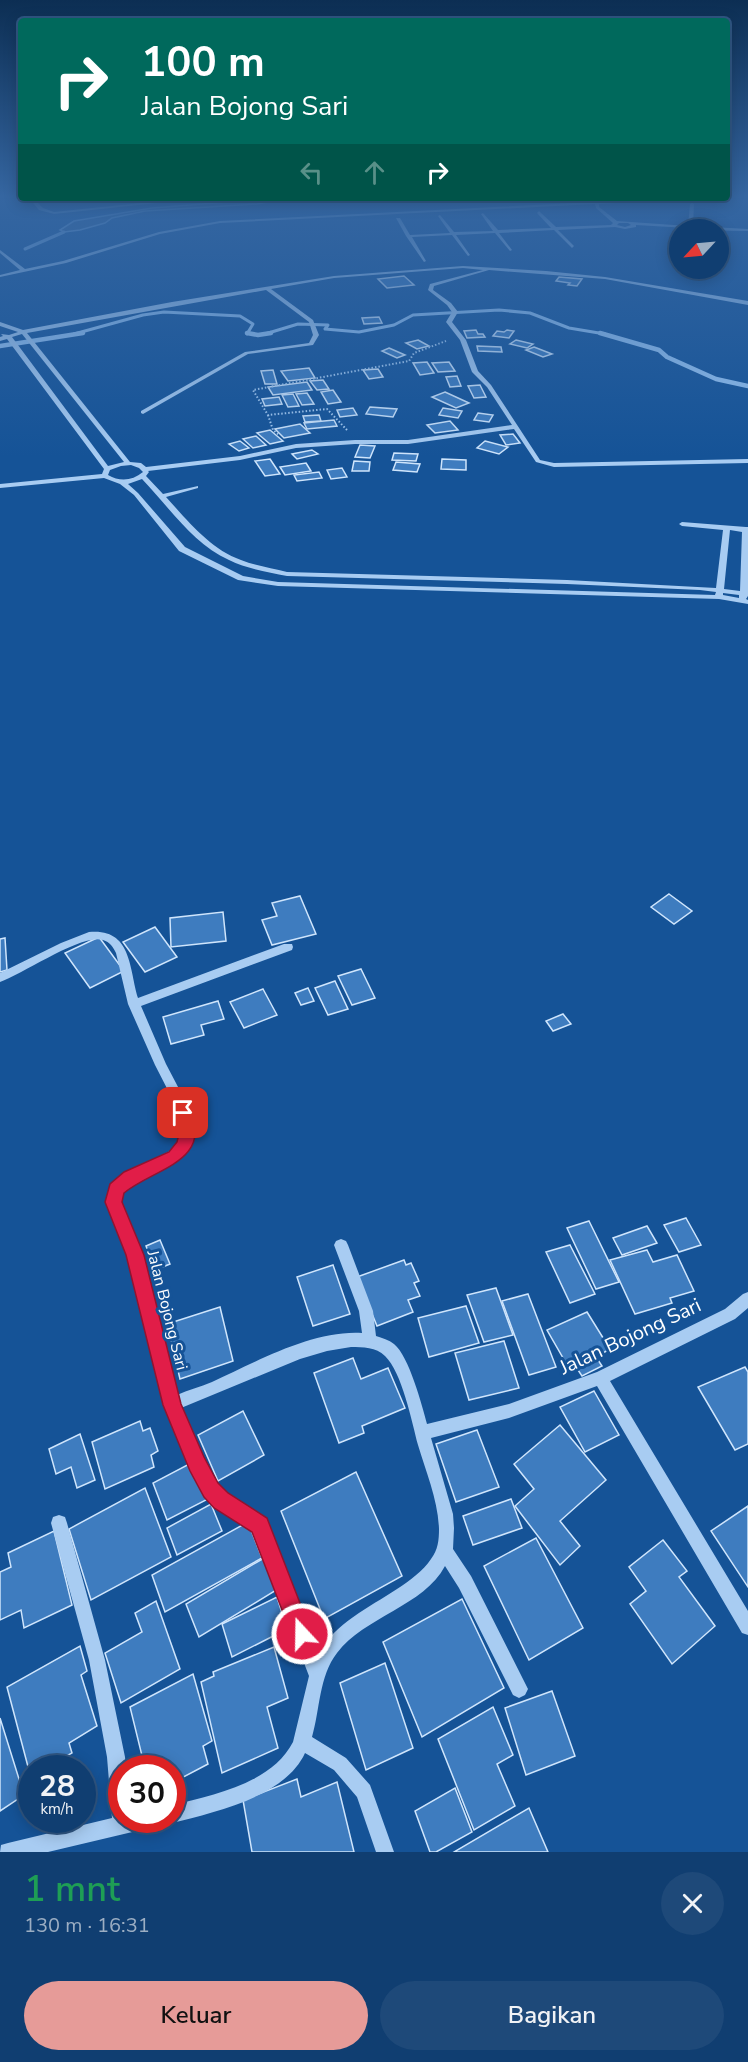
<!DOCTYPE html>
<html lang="id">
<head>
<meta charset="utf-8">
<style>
  :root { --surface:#103e71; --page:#1e4979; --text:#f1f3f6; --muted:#9caec3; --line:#305784; --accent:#e69b98 }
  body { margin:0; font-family:"Nunito Sans",sans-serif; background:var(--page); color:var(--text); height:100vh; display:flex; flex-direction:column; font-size:22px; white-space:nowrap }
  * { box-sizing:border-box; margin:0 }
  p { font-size:20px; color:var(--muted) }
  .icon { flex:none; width:33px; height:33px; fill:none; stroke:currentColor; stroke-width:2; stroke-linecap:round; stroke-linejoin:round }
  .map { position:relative; height:1852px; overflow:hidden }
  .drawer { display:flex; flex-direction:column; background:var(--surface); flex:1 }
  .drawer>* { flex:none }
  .guide { position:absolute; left:18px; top:18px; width:712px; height:183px; border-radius:6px; box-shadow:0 3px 15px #0003,0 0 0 2px var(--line); background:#00695c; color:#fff; overflow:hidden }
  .needle { width:39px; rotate:244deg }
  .controls { position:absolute; left:669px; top:219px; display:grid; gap:12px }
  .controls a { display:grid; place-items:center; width:60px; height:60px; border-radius:50%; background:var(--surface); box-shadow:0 3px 15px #0003,0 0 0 2px var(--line); font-size:30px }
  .speed { position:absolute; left:18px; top:1755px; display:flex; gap:12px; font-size:30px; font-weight:700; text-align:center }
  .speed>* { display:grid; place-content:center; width:78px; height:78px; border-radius:50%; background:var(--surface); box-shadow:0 3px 15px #0003,0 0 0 2px var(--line); line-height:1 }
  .speed small { font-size:15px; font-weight:400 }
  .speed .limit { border:9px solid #d22; background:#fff; color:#111 }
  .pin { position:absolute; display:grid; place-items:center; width:51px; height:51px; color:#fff; margin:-26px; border-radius:12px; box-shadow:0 3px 9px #0006 }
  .me { position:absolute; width:66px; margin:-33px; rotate:339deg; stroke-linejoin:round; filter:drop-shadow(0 0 4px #0008) }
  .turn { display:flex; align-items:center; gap:21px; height:126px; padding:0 24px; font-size:27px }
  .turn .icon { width:78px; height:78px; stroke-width:2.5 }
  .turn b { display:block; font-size:42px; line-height:51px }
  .lanes { display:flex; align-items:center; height:57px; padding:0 24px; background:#0003; justify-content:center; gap:30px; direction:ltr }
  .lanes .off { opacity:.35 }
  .round { display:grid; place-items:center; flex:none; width:63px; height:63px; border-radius:32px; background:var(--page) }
  .summary { display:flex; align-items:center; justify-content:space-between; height:102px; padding:0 24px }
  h1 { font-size:36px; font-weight:600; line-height:45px; color:#1e9e55 }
  .button { display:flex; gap:12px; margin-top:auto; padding:12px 24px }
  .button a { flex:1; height:69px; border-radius:36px; background:var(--accent); color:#111; font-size:24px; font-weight:600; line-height:69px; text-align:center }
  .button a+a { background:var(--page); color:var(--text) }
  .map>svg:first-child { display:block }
  .water { fill:#386597; stroke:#9ac7f5; stroke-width:1.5 }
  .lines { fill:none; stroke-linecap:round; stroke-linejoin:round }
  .stream-far1 { stroke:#9ac7f5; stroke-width:3 }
  .stream { stroke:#9ac7f5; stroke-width:4.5 }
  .building { fill:#3e7cbf; stroke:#cfe5fc; stroke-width:1.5 }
  .path { stroke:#a8ccf2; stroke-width:2; stroke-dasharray:1.5 2; stroke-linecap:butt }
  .minor { fill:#a8ccf2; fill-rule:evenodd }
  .route { fill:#e11d48; stroke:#92132f; stroke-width:1.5 }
  .labels { text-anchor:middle; stroke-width:6; stroke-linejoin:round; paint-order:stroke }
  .street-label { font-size:16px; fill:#fff; stroke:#155397 }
  .near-street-label { font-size:20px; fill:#fff; stroke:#155397 }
</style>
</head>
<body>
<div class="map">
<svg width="748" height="1852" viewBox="0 0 748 1852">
  <rect width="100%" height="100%" fill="#155397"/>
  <!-- water -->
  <path class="water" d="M278 198H291L257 204 145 211 112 218 105 223 80 230 64 232 60 230 74 221 152 208Z"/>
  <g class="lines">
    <!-- stream-far1 -->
    <g class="stream-far1">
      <path d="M25 249 64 232"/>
      <path d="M74 334 143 315 164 312 240 316 253 324 247 334"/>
      <path d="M265 334 298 324 328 325 325 329 359 332 394 325 413 315 499 310 530 313 569 328 605 334"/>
    </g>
    <!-- stream -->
    <g class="stream">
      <path d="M247 333 258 335 271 333"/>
      <path d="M600 333 659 350 667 357 716 379 748 386"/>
      <path d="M0 346 83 333"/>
    </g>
  </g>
  <!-- building -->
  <g class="building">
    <path d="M404 276 414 285 387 288 378 279Z"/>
    <path d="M559 277 582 279 577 286 568 285 570 283 556 281Z"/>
    <path d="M379 317 382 323 364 324 362 318Z"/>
    <path d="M476 330 478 334H483L485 337 467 338 464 331Z"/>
    <path d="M507 330 514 331 509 338 493 336 497 331 504 332Z"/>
    <path d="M418 340 429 346 417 349 406 343Z"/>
    <path d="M516 340 533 344 527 348 510 344Z"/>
    <path d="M477 346 501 347 502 352 478 351Z"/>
    <path d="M534 347 552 354 543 357 526 350Z"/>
    <path d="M389 348 405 355 397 358 382 351Z"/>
    <path d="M427 362 434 373 420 375 413 363Z"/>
    <path d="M449 362 455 371 438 372 432 363Z"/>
    <path d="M309 368 315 378 288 381 281 371Z"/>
    <path d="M378 369 383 377 369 379 363 370Z"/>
    <path d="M273 370 277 384H265L261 371Z"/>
    <path d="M457 376 461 386 450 387 446 377Z"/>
    <path d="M323 380 329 389 317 390 310 381Z"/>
    <path d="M307 382 312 390 273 395 268 387Z"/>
    <path d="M480 385 486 397 474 398 468 386Z"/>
    <path d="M333 390 341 402 328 404 321 392Z"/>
    <path d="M445 392 469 403 456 408 432 397Z"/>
    <path d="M307 393 314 404 302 405 296 394Z"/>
    <path d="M293 394 299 406 288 407 282 395Z"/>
    <path d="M279 397 282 404 265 406 262 399Z"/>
    <path d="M370 407 397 409 393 417 366 414Z"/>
    <path d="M353 408 357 415 340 417 337 410Z"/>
    <path d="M443 408 462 411 458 418 439 415Z"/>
    <path d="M478 413 493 415 489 422 474 420Z"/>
    <path d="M319 415 321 421 305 422 303 416Z"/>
    <path d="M334 420 337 426 307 429 304 423Z"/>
    <path d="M450 421 458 430 435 433 427 425Z"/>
    <path d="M300 424 310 433 284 438 275 429Z"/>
    <path d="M270 430 283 441 270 444 257 433Z"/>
    <path d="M513 434 520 443 506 445 500 435Z"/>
    <path d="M256 436 266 445 253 448 243 439Z"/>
    <path d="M240 441 249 448 239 451 229 444Z"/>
    <path d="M485 441 508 447 499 454 477 448Z"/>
    <path d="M360 445 375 446 370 458 355 457Z"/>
    <path d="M312 450 318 454 297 459 292 454Z"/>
    <path d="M394 453 418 454 416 461 392 460Z"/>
    <path d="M270 459 280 474 265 476 255 461Z"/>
    <path d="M442 459 466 460V470L441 469Z"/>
    <path d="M354 461 370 462 369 471H352Z"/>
    <path d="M396 462 420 464 417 472 393 470Z"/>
    <path d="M306 463 311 471 285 475 280 467Z"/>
    <path d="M342 468 347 477 331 479 327 470Z"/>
    <path d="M319 472 322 478 297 481 294 475Z"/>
    <path d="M669 894 692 911 674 924 651 907Z"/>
    <path d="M300 896 316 934 272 945 262 920 277 916 272 903Z"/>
    <path d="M223 912 226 941 171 947 170 918Z"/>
    <path d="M155 927 177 957 145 972 123 942Z"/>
    <path d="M99 937 124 971 90 988 65 953Z"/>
    <path d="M5 938 7 970 0 972V939Z"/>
    <path d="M361 969 375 998 352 1005 338 976Z"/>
    <path d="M335 981 348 1009 328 1015 315 988Z"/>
    <path d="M308 988 314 1001 301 1005 295 993Z"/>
    <path d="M263 989 277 1015 244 1028 230 1002Z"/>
    <path d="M218 1001 224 1019 201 1025 204 1035 171 1044 163 1017Z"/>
    <path d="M563 1014 571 1024 553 1031 546 1021Z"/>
    <path d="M686 1218 701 1245 679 1252 664 1225Z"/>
    <path d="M589 1221 619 1282 596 1289 567 1228Z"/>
    <path d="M647 1226 657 1243 622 1255 613 1238Z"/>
    <path d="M160 1240 170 1264 155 1270 146 1246Z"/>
    <path d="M570 1245 595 1294 570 1303 546 1252Z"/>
    <path d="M647 1250 653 1262 677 1255 694 1291 670 1298 672 1303 635 1314 610 1260Z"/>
    <path d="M404 1260 406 1265 411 1263 419 1281 414 1283 420 1296 408 1300 413 1312 377 1326 357 1277Z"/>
    <path d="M333 1265 350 1314 313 1326 297 1277Z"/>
    <path d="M496 1288 513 1335 484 1342 467 1295Z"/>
    <path d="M528 1294 556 1367 529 1375 502 1301Z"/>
    <path d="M466 1306 479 1343 429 1357 418 1318Z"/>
    <path d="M220 1307 233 1361 180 1379 167 1324Z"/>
    <path d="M587 1312 610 1349 596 1357 602 1366 582 1376 576 1367 570 1370 547 1330Z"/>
    <path d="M504 1341 519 1388 469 1400 455 1353Z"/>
    <path d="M353 1358 361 1379 388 1368 405 1408 362 1426 364 1433 339 1443 314 1373Z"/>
    <path d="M745 1367 748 1372V1444L735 1450 698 1387Z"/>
    <path d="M594 1391 619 1435 585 1452 560 1407Z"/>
    <path d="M243 1411 264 1455 218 1481 198 1435Z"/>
    <path d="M140 1421 143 1431 150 1428 158 1451 151 1455 154 1467 105 1489 92 1442Z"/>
    <path d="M560 1425 606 1480 560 1521 580 1546 560 1565 515 1506 534 1489 514 1464Z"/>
    <path d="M477 1430 499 1487 456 1502 436 1444Z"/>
    <path d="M80 1434 95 1480 77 1488 71 1467 56 1474 49 1449Z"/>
    <path d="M193 1462 208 1499 167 1520 153 1483Z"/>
    <path d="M356 1472 402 1576 324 1619 281 1511Z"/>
    <path d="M145 1488 171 1557 91 1600 69 1529Z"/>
    <path d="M511 1499 522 1528 473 1545 463 1516Z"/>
    <path d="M211 1504 222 1531 177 1555 167 1528Z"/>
    <path d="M748 1506V1587L711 1531Z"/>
    <path d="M248 1522 262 1558 165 1612 152 1575Z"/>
    <path d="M54 1531 72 1605 24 1628 21 1610 0 1620V1572L11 1567 8 1553Z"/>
    <path d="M536 1538 583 1628 529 1660 484 1566Z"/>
    <path d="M663 1540 687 1571 679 1577 715 1626 672 1664 630 1604 646 1591 629 1567Z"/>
    <path d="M264 1558 278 1589 199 1637 186 1604Z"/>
    <path d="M277 1597 287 1629 232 1657 222 1624Z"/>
    <path d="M462 1599 504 1688 422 1737 383 1642Z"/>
    <path d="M156 1601 180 1669 121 1703 105 1653 142 1632 135 1613Z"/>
    <path d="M80 1646 87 1671 81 1675 97 1726 69 1743 72 1753 46 1768H32L31 1778 7 1687Z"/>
    <path d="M274 1647 288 1698 267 1707 278 1748 222 1773 201 1682 214 1676 213 1672Z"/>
    <path d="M385 1663 413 1748 366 1770 340 1683Z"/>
    <path d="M193 1674 212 1741 203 1746 208 1764 172 1783V1768H145L130 1707Z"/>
    <path d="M552 1691 575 1756 526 1775 505 1708Z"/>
    <path d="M493 1707 513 1755 497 1764 515 1806 474 1830 438 1739Z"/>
    <path d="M0 1718 24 1795 0 1811Z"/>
    <path d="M297 1779 301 1797 337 1782 354 1852H252L243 1800Z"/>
    <path d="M455 1788 472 1832 436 1852H430L415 1811Z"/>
    <path d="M529 1808 548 1852H454Z"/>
  </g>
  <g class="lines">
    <!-- path -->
    <g class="path">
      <path d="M268 415 273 430 279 435"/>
      <path d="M347 430 327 409 268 415 253 390 409 361 414 353 446 341"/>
    </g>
    <!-- minor -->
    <g class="minor">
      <path d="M29 198H33L43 208 54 212 188 198H204L54 214 39 210Z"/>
      <path d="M477 198H481L483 201 480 202Z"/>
      <path d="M591 198H595L598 202 698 198 599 204V207L617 221 688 226 690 204 692 203 694 204 693 226 748 229V231L688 230V228L636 225V227L625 229 615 227 558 230 574 246 572 248 554 230 499 233 512 250 510 251 495 233 456 235 470 255 468 256 452 235 412 237 426 261 424 262 406 236 396 218H400L410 235 450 233 438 216 440 215 454 232 493 231 481 214 483 213 498 230 551 228 537 213 539 211 556 227 611 225 613 223 596 208 595 204 220 223 160 234 66 263 0 277V275L20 270 0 253V250L25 269 63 261 159 232 220 221 594 202ZM619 223H628L631 225 625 227 617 225Z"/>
      <path d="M463 266 546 271 605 277 748 301V305L605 279 489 270 434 286 433 290 451 303 458 312 452 322 466 340 478 371 491 385 540 460 554 463 748 459V463L554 467 536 462 514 429 408 444H355L296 448 240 460 148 471 149 472 146 476 163 494 198 486V488L166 497C188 521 210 549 241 560 256 566 272 568 287 572L567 580 716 588 723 530 682 526 679 524 682 522 746 527H748V596L746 599 748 600V604L719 599 278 586 238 580 179 551 134 495 120 484 104 478 0 488V484L102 474 104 469 7 339 0 341V337L3 336 1 334 9 335 18 332 0 326V322L23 330 172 302 334 276ZM463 268 483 270 430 284 428 290 447 305 452 312 446 322 460 340 472 372 487 387 512 425 408 440H355L296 444 240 456 146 467 141 463 130 462 27 333 266 290 309 322 313 335 309 343 245 352 141 411V413L143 414 248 354 313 345 319 335 313 320 271 289 334 278ZM22 334 124 462 108 466 12 337ZM131 465 139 468 143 472C132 481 120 482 108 475L110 470 121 466ZM142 479C169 507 193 544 229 560 247 569 268 572 287 576L567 584 700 590 716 592 715 595 278 582 243 576 185 547 138 493 128 484ZM730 530 742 532 740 591 724 589ZM723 593 739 595V598L723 595Z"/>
      <path d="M89 932C132 928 129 968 138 998L284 944H292L293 947 292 950 141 1006 166 1064 188 1106 193 1123V1132L189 1146 178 1159 129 1185 122 1192 120 1202 142 1255 177 1395C188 1390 200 1387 212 1382 256 1362 312 1330 362 1333L359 1311 334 1245 336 1241 341 1239 346 1241 348 1245 373 1311 376 1336C382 1338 389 1340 394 1344 409 1356 422 1405 427 1424L509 1404 597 1372 725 1309 743 1294 748 1292V1308L735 1319 610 1381 748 1611V1635L742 1633 597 1386 509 1418 431 1438 453 1514 454 1528 453 1549 471 1576 528 1689 525 1695 519 1698 513 1695 459 1588 445 1566C424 1606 364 1617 337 1653 319 1676 320 1710 312 1737L346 1758 370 1785 394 1852H376L357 1797 334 1770 305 1753C285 1797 215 1812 172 1823L165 1820H172V1805C214 1795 272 1783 293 1742L309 1676 253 1530 216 1505 206 1495 192 1469 165 1405 128 1255 108 1202 112 1186 120 1177 170 1151 178 1143 181 1132V1123L176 1106 155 1065 128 1004 116 953C113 947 110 942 103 940 82 933 23 974 0 982V973L61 943ZM351 1347C363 1347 376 1347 385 1356 402 1372 412 1422 418 1445 426 1472 438 1500 439 1529 439 1540 438 1550 431 1559 423 1571 409 1581 397 1589 368 1608 336 1623 317 1654L265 1519 226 1495 216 1485 202 1459 181 1408 300 1359 327 1351Z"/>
      <path d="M59 1515 65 1517 67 1523 105 1660 125 1757 126 1768H122V1820H154L151 1826 145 1829 48 1852H0L1 1845 8 1843 112 1818 107 1757 89 1660 51 1523 53 1517Z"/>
    </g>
  </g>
  <!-- sky -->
  <linearGradient id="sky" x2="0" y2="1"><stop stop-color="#0c2e53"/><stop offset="0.43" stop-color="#3566a1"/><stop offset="1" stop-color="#3566a1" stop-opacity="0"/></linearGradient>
  <rect width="748" height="457" fill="url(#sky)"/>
  <!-- route -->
  <path class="route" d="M183 1106 189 1108C215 1162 154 1168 124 1193L122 1202 144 1255 181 1404 204 1457 218 1483 228 1493 267 1518 312 1634 309 1641 302 1645 294 1641 252 1532 214 1508 204 1497 190 1471 163 1405 126 1255 105 1202 110 1184 124 1172 169 1152 177 1142 180 1130 175 1113 178 1108Z"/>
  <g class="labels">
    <!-- street labels -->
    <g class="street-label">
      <text transform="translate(168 1310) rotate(76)" y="6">Jalan Bojong Sari</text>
    </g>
    <!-- near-street labels -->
    <g class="near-street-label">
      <text transform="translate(630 1336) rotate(-25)" y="7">Jalan Bojong Sari</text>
    </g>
  </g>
</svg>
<div class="controls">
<a><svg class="needle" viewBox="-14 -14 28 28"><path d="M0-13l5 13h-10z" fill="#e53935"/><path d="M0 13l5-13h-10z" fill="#9caec3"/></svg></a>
</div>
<div class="speed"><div>28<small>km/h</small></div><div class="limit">30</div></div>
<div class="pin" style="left:183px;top:1113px;background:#d93025"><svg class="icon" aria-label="arrive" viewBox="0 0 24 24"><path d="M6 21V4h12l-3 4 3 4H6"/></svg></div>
<svg class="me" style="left:302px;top:1634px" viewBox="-20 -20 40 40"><circle r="17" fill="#e11d48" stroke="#fff" stroke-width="3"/><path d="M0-11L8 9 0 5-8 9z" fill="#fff"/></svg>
<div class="guide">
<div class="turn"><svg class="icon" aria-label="right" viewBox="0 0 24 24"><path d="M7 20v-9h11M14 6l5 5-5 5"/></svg><div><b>100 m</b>Jalan Bojong Sari</div></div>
<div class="lanes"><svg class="icon off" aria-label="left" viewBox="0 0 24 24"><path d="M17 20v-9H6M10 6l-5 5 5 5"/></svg><svg class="icon off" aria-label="ahead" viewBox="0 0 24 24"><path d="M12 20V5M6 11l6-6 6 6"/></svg><svg class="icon" aria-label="right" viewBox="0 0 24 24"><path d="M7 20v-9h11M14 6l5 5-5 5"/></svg></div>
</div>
</div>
<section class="drawer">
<div class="summary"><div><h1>1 mnt</h1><p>130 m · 16:31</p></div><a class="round"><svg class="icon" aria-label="close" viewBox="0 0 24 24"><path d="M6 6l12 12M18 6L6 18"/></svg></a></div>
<div class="button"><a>Keluar</a><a>Bagikan</a></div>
</section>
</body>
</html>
